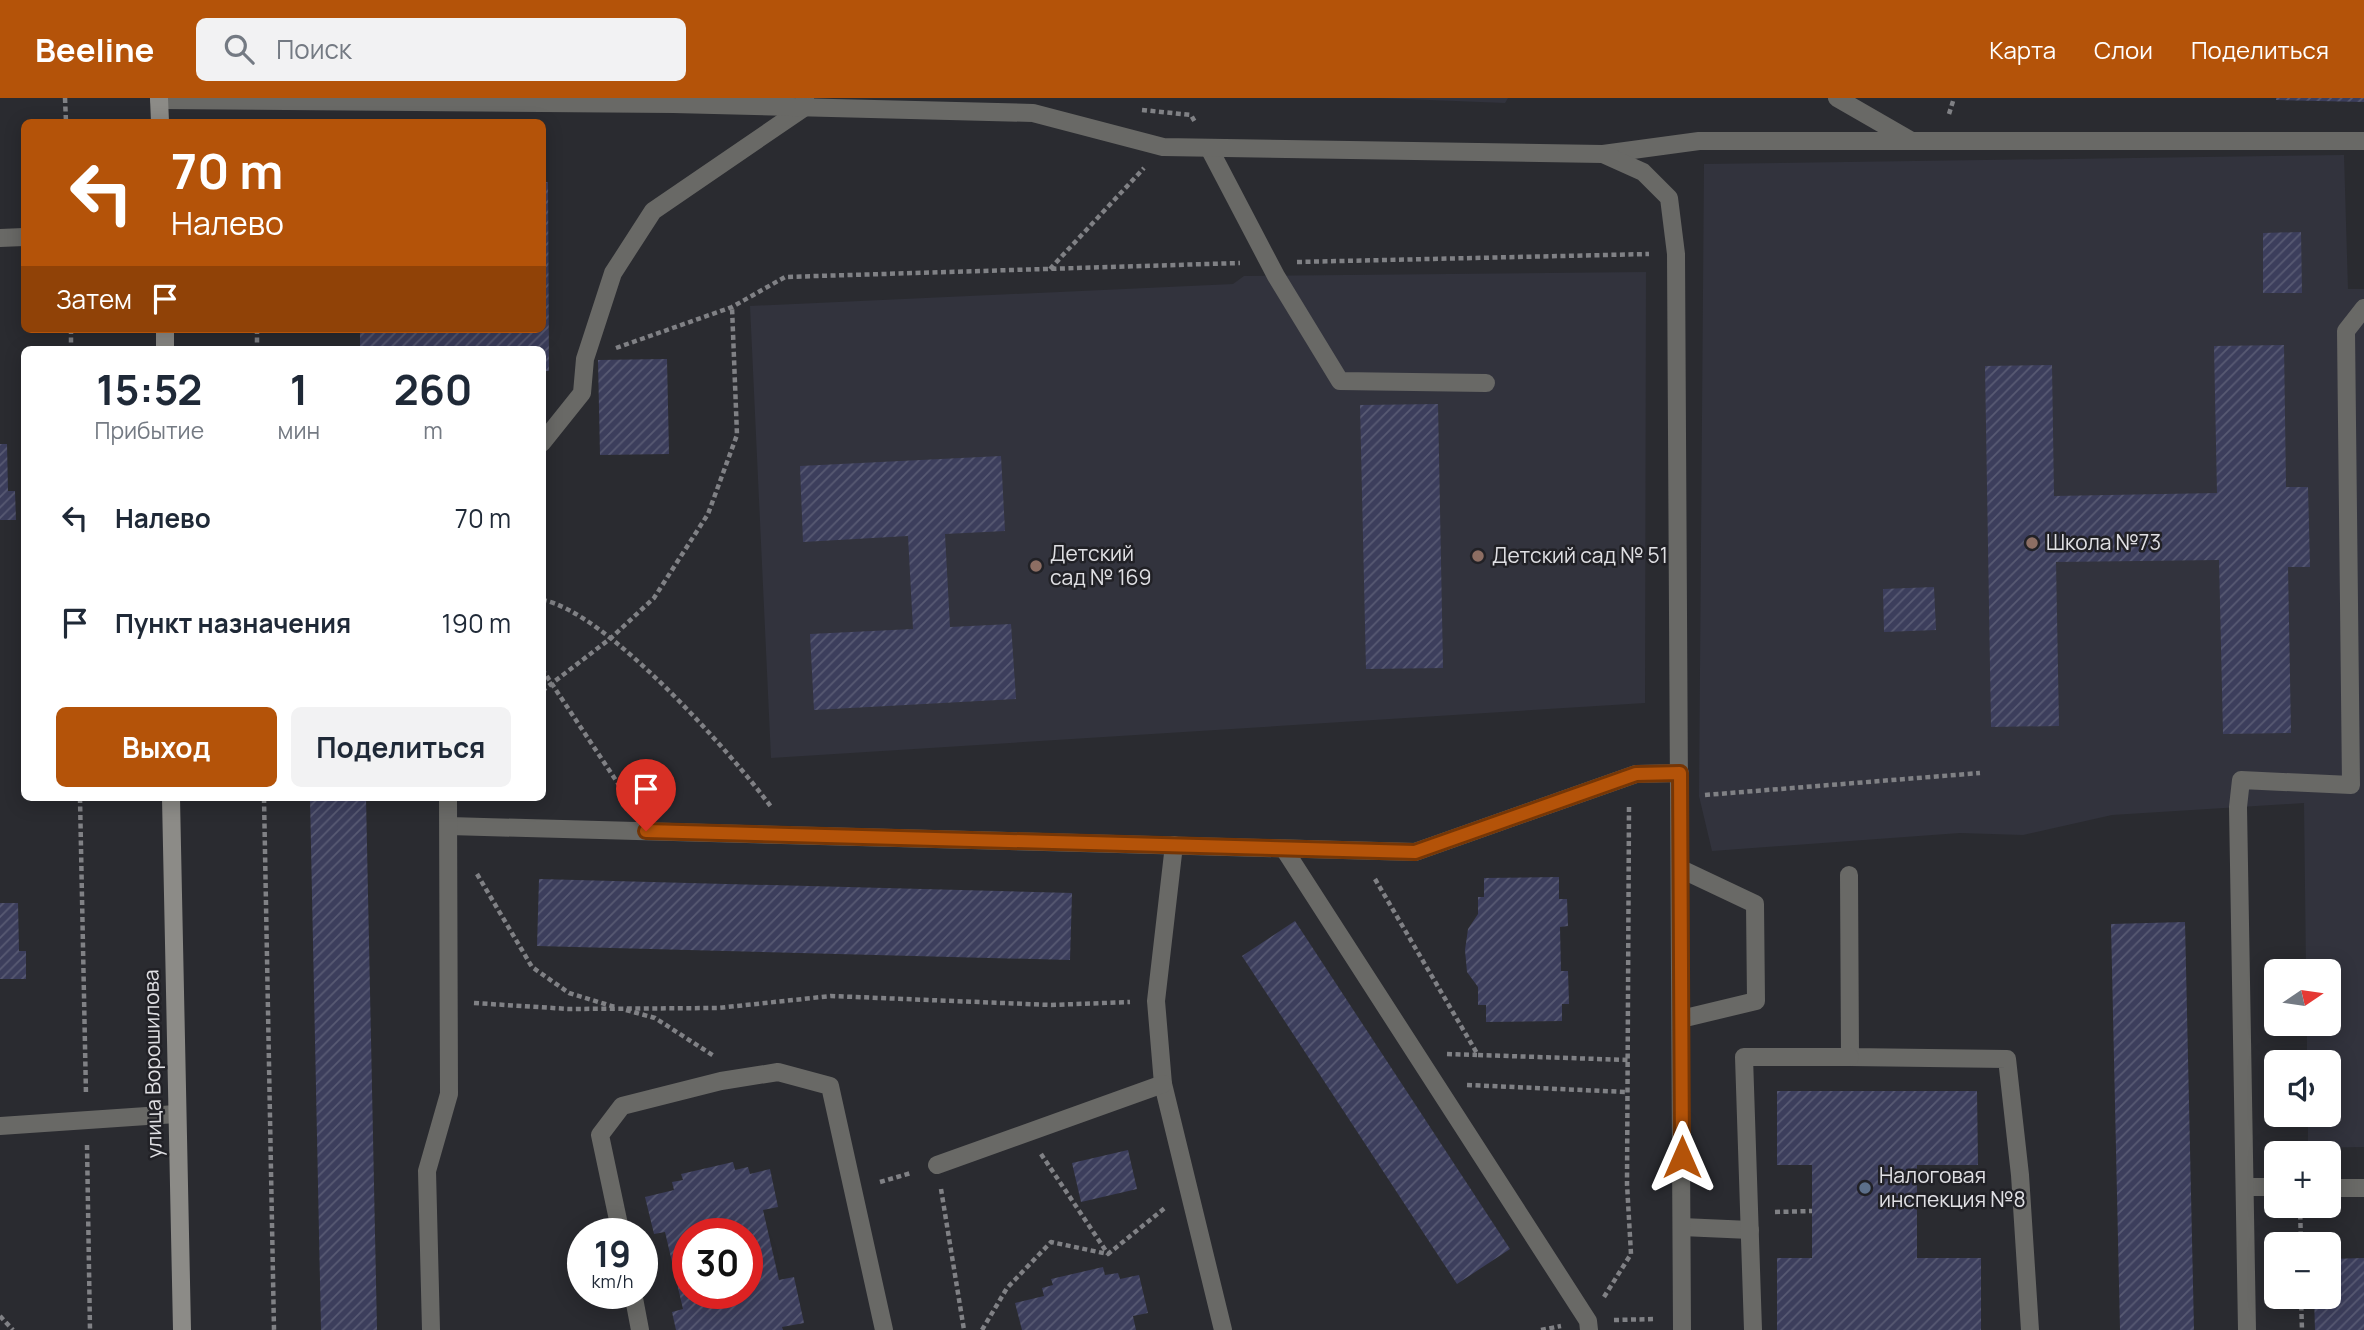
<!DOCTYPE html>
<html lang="ru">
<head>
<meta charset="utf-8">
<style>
  :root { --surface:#fff; --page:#f2f2f3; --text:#1f2937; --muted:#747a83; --accent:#b45309 }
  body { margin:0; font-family:Manrope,sans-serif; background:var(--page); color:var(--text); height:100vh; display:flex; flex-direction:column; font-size:26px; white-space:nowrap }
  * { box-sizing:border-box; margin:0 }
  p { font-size:23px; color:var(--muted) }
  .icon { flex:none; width:38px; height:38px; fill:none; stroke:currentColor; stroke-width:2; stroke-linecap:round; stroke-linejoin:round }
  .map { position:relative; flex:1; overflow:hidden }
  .drawer { position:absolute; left:21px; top:248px; width:525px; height:455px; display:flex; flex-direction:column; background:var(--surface); border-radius:10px; box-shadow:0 4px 18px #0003 }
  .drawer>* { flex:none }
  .top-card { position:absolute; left:21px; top:21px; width:525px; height:214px; border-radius:10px; box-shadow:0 4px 18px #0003; background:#b45309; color:#fff; overflow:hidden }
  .needle { width:46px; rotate:77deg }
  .tools { position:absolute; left:2264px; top:861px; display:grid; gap:14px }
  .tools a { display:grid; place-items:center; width:77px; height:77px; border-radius:10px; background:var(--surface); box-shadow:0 4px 18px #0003; font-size:35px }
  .speed { position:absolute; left:567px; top:1120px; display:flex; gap:14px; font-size:35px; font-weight:700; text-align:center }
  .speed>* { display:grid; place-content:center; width:91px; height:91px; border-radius:50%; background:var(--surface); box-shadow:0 4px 18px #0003; line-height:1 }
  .speed small { font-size:18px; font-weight:400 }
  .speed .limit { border:10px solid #d22; background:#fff; color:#111 }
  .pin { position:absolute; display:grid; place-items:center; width:60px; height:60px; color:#fff; margin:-72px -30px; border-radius:50% 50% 50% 0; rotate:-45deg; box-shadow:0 0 7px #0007 }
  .pin .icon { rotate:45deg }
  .me { position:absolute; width:77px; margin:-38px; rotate:0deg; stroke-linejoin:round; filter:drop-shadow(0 0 5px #0008) }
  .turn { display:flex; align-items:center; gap:24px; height:147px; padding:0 35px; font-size:32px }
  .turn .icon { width:91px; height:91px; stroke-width:2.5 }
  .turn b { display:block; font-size:49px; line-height:60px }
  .then { display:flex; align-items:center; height:66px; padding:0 35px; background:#0003; gap:14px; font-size:26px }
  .eta { display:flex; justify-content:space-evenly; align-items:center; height:119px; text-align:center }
  .eta b { font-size:42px; font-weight:700; line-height:49px }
  .button { display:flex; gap:14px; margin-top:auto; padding:14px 35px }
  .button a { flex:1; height:80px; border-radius:10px; background:var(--accent); color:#fff; font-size:28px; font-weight:700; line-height:80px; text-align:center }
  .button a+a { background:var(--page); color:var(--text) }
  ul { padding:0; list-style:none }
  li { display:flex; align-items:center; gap:21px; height:105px; padding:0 35px }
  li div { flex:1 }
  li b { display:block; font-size:26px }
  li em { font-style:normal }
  header { display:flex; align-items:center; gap:42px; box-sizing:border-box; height:98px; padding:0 35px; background:var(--accent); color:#fff }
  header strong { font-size:33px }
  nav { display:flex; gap:38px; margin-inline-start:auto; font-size:24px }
  .search { width:490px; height:63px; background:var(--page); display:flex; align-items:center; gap:18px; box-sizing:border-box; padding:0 24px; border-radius:10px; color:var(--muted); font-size:26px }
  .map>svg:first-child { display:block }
  .built { fill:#32333d }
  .building { fill:url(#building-hatch); fill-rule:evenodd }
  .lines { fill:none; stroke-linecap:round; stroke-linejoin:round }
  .path { stroke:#808185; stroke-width:4.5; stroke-dasharray:5 3.5; stroke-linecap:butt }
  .lane { stroke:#696966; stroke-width:18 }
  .street { stroke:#696966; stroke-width:18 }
  .secondary { stroke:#8c8b87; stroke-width:18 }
  .route-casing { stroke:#753606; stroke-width:18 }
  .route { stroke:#b45309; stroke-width:12 }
  .education-dot { fill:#8d6e63; stroke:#212126; stroke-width:2.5 }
  .service-dot { fill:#5c6f8a; stroke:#212126; stroke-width:2.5 }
  .labels { text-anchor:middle; stroke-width:5; stroke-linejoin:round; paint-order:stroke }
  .poi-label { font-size:21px; fill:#e0e0e4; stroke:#212126; text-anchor:start }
  .street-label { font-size:21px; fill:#e0e0e4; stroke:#212126 }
</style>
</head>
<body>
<header>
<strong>Beeline</strong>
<div class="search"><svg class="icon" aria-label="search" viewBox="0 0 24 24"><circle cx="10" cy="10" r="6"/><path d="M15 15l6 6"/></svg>Поиск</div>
<nav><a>Карта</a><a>Слои</a><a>Поделиться</a></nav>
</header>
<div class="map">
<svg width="2364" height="1232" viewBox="0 0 2364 1232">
  <defs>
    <pattern id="building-hatch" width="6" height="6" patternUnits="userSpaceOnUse" patternTransform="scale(1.75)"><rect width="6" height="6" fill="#3c3e5c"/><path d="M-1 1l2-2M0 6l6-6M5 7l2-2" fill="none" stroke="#585a73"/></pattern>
  </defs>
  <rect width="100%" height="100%" fill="#2a2b30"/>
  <!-- built -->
  <g class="built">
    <path d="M1379 0H1508L1505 5Z"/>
    <path d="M2344 57 2348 191H2364V1049L2308 1050V1017H2329V964H2307V926H2329V873H2306L2304 705 2112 717 2023 737 1960 735 1712 753 1699 698 1704 66Z"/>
    <path d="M1646 174 1645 605 771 660 750 208 1233 186 1244 178Z"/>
  </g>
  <!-- building -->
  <g class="building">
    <path d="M2276 0H2364V4L2276 2Z"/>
    <path d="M542 84H548L549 273H542V252H360V231H542Z"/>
    <path d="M2301 134 2302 195H2263V135Z"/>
    <path d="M2284 247 2286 389H2308L2309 428 2310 469H2288L2291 635 2223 636 2219 462 2056 464 2059 628 1991 629 1985 268 2052 267 2054 398 2217 395 2214 248Z"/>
    <path d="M667 261 669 356 600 357 598 262Z"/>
    <path d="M1438 306 1443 570 1366 571 1360 307Z"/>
    <path d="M0 346H7L8 393H15L16 422H0Z"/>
    <path d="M1001 358 1005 433 945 436 950 529 1011 526 1016 601 814 612 810 536 913 531 908 438 803 444 800 368Z"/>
    <path d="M1934 489 1936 532 1884 534 1883 491Z"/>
    <path d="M310 700H366L377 1232H321Z"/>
    <path d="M1559 779V801H1567L1568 828 1560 829 1561 873H1568L1569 906H1562V923L1486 924V907H1478V889L1467 874 1465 852 1468 831 1478 816V799H1484V780Z"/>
    <path d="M539 781 1072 795 1070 862 537 848Z"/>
    <path d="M0 805H18L19 853H26V881H0Z"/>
    <path d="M1295 823 1510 1151 1457 1186 1242 858Z"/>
    <path d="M2185 824 2194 1232H2120L2111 826Z"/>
    <path d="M1777 993H1977L1978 1067H1917V1160H1981V1232H1777V1160H1812V1067H1777Z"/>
    <path d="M1128 1052 1137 1091 1081 1104 1072 1065Z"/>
    <path d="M733 1064 735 1072 748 1069 750 1076 770 1071 778 1109 763 1112 779 1182 794 1179 804 1225 782 1229 783 1232H676L672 1214 683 1211 665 1134 654 1136 645 1099 674 1092 672 1084 683 1082 681 1076ZM688 1136H747V1195H688Z"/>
    <path d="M2364 1160V1232H2315L2314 1199H2329V1161Z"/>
    <path d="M1103 1169 1105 1177 1118 1175 1120 1181 1139 1177 1148 1215 1133 1218 1136 1232H1022L1015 1205 1044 1198 1042 1190 1053 1187 1051 1181Z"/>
  </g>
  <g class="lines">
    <!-- path -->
    <g class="path">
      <path d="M65 0 66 24"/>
      <path d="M1142 12 1191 17 1195 24"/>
      <path d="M1949 16 1954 0"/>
      <path d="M1297 164 1649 156"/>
      <path d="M1050 171 1144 70"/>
      <path d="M71 231V252"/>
      <path d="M257 231V252"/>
      <path d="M616 250 732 209 785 179 1240 165"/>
      <path d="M542 502C606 513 732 656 772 710"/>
      <path d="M542 571 633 708"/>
      <path d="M542 593 611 540 654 500 708 416 737 337 732 209"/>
      <path d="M1705 697 1980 675"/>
      <path d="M80 700 86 997"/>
      <path d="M264 700 274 1232"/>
      <path d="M477 776 532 869 569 895 615 909"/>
      <path d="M1375 781 1478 957 1628 962"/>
      <path d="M474 905 569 911 718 910 831 898 1051 907 1130 904"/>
      <path d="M626 912 655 920 714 958"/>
      <path d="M1447 956 1477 957"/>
      <path d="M1467 987 1627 994"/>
      <path d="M87 1047 90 1232"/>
      <path d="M1041 1056 1108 1156"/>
      <path d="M880 1084 911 1075"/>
      <path d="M941 1091 964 1232"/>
      <path d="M2300 1108 2301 1146"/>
      <path d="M1775 1114 1812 1113"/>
      <path d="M1604 1199 1631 1156 1627 1086 1629 708"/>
      <path d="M2301 1199 2302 1232"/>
      <path d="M0 1218 13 1232"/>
      <path d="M1614 1222 1655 1221"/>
      <path d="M982 1232 1007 1190 1051 1144 1108 1156 1166 1109"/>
      <path d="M1541 1232 1561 1228"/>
    </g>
    <!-- lane -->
    <g class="lane">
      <path d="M1837 0 1910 42"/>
      <path d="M1209 50 1276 178 1340 283 1486 285"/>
      <path d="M1603 56 1699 43H2364"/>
      <path d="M0 140 24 139"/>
      <path d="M542 345 582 295 585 261 613 175 653 113 805 9V0"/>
      <path d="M449 728 1415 754 1636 676 1680 675"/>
      <path d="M1174 747 1156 903 1163 986 1223 1232"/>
      <path d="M1284 751 1588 1223 1589 1232"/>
      <path d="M1681 771 1755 806 1756 903 1681 921"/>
      <path d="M1849 777 1850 959 2007 961 2020 1077 2030 1232"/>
      <path d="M0 1028 176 1016"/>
      <path d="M937 1067 1163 986"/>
      <path d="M2245 1089H2277"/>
      <path d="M2329 1090H2364"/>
      <path d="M1682 1129 1750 1132"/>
      <path d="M621 1136 600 1037 622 1008 721 983 778 974 830 988 884 1232"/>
      <path d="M633 1195 640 1232"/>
      <path d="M431 1232 427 1073 449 996 448 700"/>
      <path d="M1753 1232 1744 959H1850"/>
      <path d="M2247 1232 2238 709 2241 682 2351 687 2346 233 2364 210"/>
    </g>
    <!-- street -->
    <path class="street" d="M159 2 673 6 1033 15 1163 49 1603 56 1643 74 1669 100 1676 156 1682 1232"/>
    <!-- secondary -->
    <g class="secondary">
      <path d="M159 0 160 24"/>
      <path d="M165 231V252"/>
      <path d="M171 700 182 1232"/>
    </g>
  </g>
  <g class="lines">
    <defs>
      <path id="route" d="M646 733 1415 754 1636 676 1680 675 1682 1059"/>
    </defs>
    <!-- route casing -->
    <use href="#route" class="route-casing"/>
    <!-- route -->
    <use href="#route" class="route"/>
  </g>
  <!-- markers -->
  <g class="education-dot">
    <circle cx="2032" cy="445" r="7"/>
    <circle cx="1478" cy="458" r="7"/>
    <circle cx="1036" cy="468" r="7"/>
  </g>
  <circle class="service-dot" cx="1865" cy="1090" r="7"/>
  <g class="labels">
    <!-- poi labels -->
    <g class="poi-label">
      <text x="2046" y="452">Школа №73</text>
      <text x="1050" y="463">Детский<tspan x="1050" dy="24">сад № 169</tspan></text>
      <text x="1492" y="465">Детский сад № 51</text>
      <text x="1879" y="1085">Налоговая<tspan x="1879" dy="24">инспекция №8</tspan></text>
    </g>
    <!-- street labels -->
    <g class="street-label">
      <text transform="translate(153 966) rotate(-91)" y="7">улица Ворошилова</text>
    </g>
  </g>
</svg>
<div class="tools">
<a><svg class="needle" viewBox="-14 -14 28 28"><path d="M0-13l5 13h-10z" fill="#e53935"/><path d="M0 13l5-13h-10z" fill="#747a83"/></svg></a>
<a><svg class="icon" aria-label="sound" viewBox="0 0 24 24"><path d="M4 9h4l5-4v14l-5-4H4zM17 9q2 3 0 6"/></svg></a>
<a>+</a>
<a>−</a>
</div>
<div class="speed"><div>19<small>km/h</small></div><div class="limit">30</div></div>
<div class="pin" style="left:646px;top:733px;background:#d93025"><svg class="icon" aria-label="arrive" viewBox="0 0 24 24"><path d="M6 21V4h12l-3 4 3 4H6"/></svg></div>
<svg class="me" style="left:1682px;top:1059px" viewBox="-20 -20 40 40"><path d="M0-17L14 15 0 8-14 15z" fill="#b45309" stroke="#fff" stroke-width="4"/></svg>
<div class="top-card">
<div class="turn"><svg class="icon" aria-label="left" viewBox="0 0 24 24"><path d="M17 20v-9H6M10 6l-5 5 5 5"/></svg><div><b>70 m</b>Налево</div></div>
<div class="then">Затем<svg class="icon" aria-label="arrive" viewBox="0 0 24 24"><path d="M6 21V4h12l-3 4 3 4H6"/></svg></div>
</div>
<section class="drawer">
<div class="eta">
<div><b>15:52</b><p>Прибытие</p></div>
<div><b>1</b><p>мин</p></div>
<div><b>260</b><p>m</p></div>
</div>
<ul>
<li><svg class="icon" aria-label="left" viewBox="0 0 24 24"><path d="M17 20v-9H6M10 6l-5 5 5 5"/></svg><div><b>Налево</b></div><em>70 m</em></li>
<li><svg class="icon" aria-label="arrive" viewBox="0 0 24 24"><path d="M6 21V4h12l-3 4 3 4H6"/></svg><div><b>Пункт назначения</b></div><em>190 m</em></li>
</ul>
<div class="button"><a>Выход</a><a>Поделиться</a></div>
</section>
</div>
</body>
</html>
